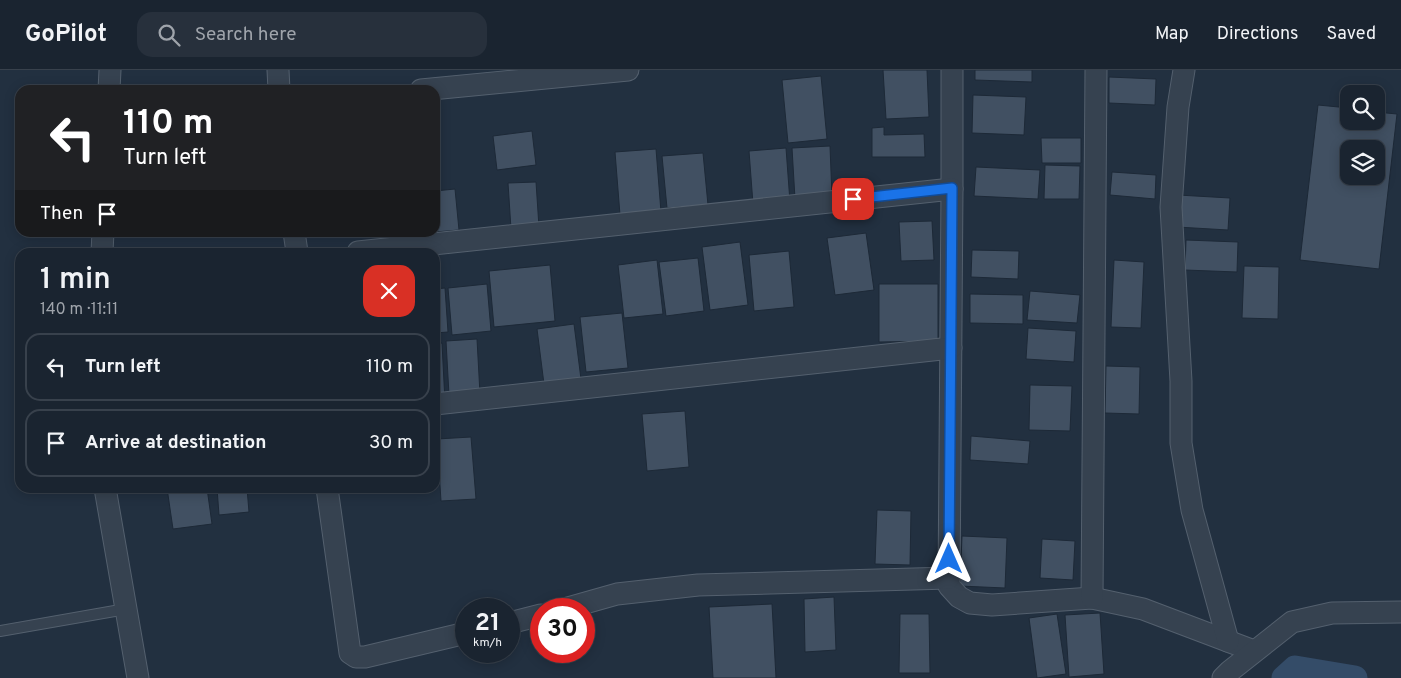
<!DOCTYPE html>
<html lang="en">
<head>
<meta charset="utf-8">
<style>
  :root { --surface:#1a2430; --page:#27303c; --text:#f1f3f6; --muted:#9fa4ab; --line:#38414c }
  body { margin:0; font-family:Overpass,sans-serif; background:var(--page); color:var(--text); height:100vh; display:flex; flex-direction:column; font-size:19px; white-space:nowrap }
  * { box-sizing:border-box; margin:0 }
  p { font-size:16px; color:var(--muted) }
  .icon { flex:none; width:28px; height:28px; fill:none; stroke:currentColor; stroke-width:2; stroke-linecap:round; stroke-linejoin:round }
  .map { position:relative; flex:1; overflow:hidden }
  .details { position:absolute; left:15px; top:178px; width:425px; height:245px; display:flex; flex-direction:column; background:var(--surface); border-radius:15px; box-shadow:0 2px 12px #0003,0 0 0 1px var(--line) }
  .details>* { flex:none }
  .banner { position:absolute; left:15px; top:15px; width:425px; height:152px; border-radius:15px; box-shadow:0 2px 12px #0003,0 0 0 1px var(--line); background:#202124; color:#fff; overflow:hidden }
  .buttons { position:absolute; left:1340px; top:15px; display:grid; gap:10px }
  .buttons a { display:grid; place-items:center; width:45px; height:45px; border-radius:10px; background:var(--surface); box-shadow:0 2px 12px #0003,0 0 0 1px var(--line); font-size:25px }
  .speed { position:absolute; left:455px; top:528px; display:flex; gap:10px; font-size:25px; font-weight:700; text-align:center }
  .speed>* { display:grid; place-content:center; width:65px; height:65px; border-radius:50%; background:var(--surface); box-shadow:0 2px 12px #0003,0 0 0 1px var(--line); line-height:1 }
  .speed small { font-size:12px; font-weight:400 }
  .speed .limit { border:8px solid #d22; background:#fff; color:#111 }
  .pin { position:absolute; display:grid; place-items:center; width:42px; height:42px; color:#fff; margin:-21px; border-radius:10px; box-shadow:0 2px 8px #0006 }
  .me { position:absolute; width:55px; margin:-28px; rotate:0deg; stroke-linejoin:round; filter:drop-shadow(0 0 4px #0008) }
  .turn { display:flex; align-items:center; gap:18px; height:105px; padding:0 25px; font-size:22px }
  .turn .icon { width:65px; height:65px; stroke-width:2.5 }
  .turn b { display:block; font-size:35px; line-height:42px }
  .then { display:flex; align-items:center; height:48px; padding:0 25px; background:#0003; gap:10px; font-size:19px }
  .round { display:grid; place-items:center; flex:none; width:52px; height:52px; border-radius:15px; background:var(--page) }
  .overview { display:flex; align-items:center; justify-content:space-between; height:85px; padding:0 25px }
  h1 { font-size:30px; font-weight:600; line-height:38px }
  ul { padding:0; list-style:none }
  li { display:flex; align-items:center; gap:15px; height:68px; margin:0 10px 8px; padding:0 15px; border:2px solid var(--line); border-radius:15px }
  li div { flex:1 }
  li b { display:block; font-size:19px }
  li em { font-style:normal }
  header { display:flex; align-items:center; gap:30px; box-sizing:border-box; height:70px; padding:0 25px; background:var(--surface); border-bottom:1px solid var(--line) }
  header strong { font-size:24px }
  nav { display:flex; gap:28px; margin-inline-start:auto; font-size:18px }
  .search { width:350px; height:45px; background:var(--page); display:flex; align-items:center; gap:12px; box-sizing:border-box; padding:0 18px; border-radius:15px; color:var(--muted); font-size:19px }
  .map>svg:first-child { display:block }
  .lines { fill:none; stroke-linecap:round; stroke-linejoin:round }
  .canal { stroke:#344c68; stroke-width:25 }
  .building { fill:#415062; stroke:#1d2937; fill-rule:evenodd }
  .service-casing { stroke:#54606e; stroke-width:12 }
  .minor-casing { stroke:#54606e; stroke-width:23 }
  .service { stroke:#364250; stroke-width:10 }
  .minor { stroke:#364250; stroke-width:21 }
  .route-casing { stroke:#114b97; stroke-width:12 }
  .route { stroke:#1a73e8; stroke-width:9 }
</style>
</head>
<body>
<header>
<strong>GoPilot</strong>
<div class="search"><svg class="icon" aria-label="search" viewBox="0 0 24 24"><circle cx="10" cy="10" r="6"/><path d="M15 15l6 6"/></svg>Search here</div>
<nav><a>Map</a><a>Directions</a><a>Saved</a></nav>
</header>
<div class="map">
<svg width="1401" height="608" viewBox="0 0 1401 608">
  <rect width="100%" height="100%" fill="#223040"/>
  <g class="lines">
    <!-- canal -->
    <path class="canal" d="M1284 608 1295 598 1355 608"/>
  </g>
  <!-- building -->
  <g class="building">
    <path d="M883 0H927L929 47 886 49Z"/>
    <path d="M975 0H1032V12L975 10Z"/>
    <path d="M821 6 827 69 788 73 782 10Z"/>
    <path d="M1109 7 1156 9 1155 35 1109 33Z"/>
    <path d="M973 25 1026 27 1024 65 972 63Z"/>
    <path d="M1318 35 1349 38V51H1376V42L1397 44 1379 199 1300 190ZM1349 79H1376V106H1349Z"/>
    <path d="M884 57V65L924 64 925 87H872V58Z"/>
    <path d="M532 61 536 95 497 100 493 66Z"/>
    <path d="M1041 68H1081V93H1042Z"/>
    <path d="M830 76 832 127 795 129 792 78Z"/>
    <path d="M786 78 790 132 753 134 749 81Z"/>
    <path d="M656 79 661 142 620 145 615 82Z"/>
    <path d="M703 83 708 135 667 138 662 86Z"/>
    <path d="M1045 95 1080 96 1079 129H1044Z"/>
    <path d="M976 97 1040 100 1038 129 974 126Z"/>
    <path d="M1112 102 1156 105 1155 129 1110 125Z"/>
    <path d="M536 112 539 157 511 159 508 113Z"/>
    <path d="M455 119 459 160 435 162V121Z"/>
    <path d="M1178 125 1230 128 1228 160 1177 157Z"/>
    <path d="M932 151 934 190 901 191 899 152Z"/>
    <path d="M397 162H429L397 166Z"/>
    <path d="M866 163 874 220 835 225 827 168Z"/>
    <path d="M1186 170 1238 172 1237 202 1185 200Z"/>
    <path d="M740 172 748 235 710 240 702 177Z"/>
    <path d="M972 180 1019 181 1018 209 971 207Z"/>
    <path d="M789 181 794 237 754 241 749 185Z"/>
    <path d="M698 188 704 241 666 246 659 192Z"/>
    <path d="M657 190 663 244 624 248 618 195Z"/>
    <path d="M1114 190 1144 192 1141 258 1111 257Z"/>
    <path d="M550 195 555 251 494 257 489 201Z"/>
    <path d="M1244 196 1279 197 1278 249 1242 248Z"/>
    <path d="M487 214 491 261 452 265 448 218Z"/>
    <path d="M879 214H938V271L879 272Z"/>
    <path d="M445 218 448 262 435 263V219Z"/>
    <path d="M1030 221 1080 225 1077 253 1027 250Z"/>
    <path d="M970 224 1023 225V254L970 253Z"/>
    <path d="M622 243 628 298 586 302 580 247Z"/>
    <path d="M574 254 582 317 545 322 537 259Z"/>
    <path d="M1028 258 1076 261 1074 292 1026 289Z"/>
    <path d="M477 269 480 324 449 325 446 271Z"/>
    <path d="M442 273 445 332H435V274Z"/>
    <path d="M1106 296 1140 297 1139 344 1105 343Z"/>
    <path d="M1030 315 1072 316 1070 361 1029 360Z"/>
    <path d="M685 341 689 397 647 401 642 344Z"/>
    <path d="M971 366 1030 371 1028 394 970 390Z"/>
    <path d="M471 367 476 429 441 431 437 369Z"/>
    <path d="M167 418H207L212 454 173 459Z"/>
    <path d="M217 418H247L249 442 219 445Z"/>
    <path d="M877 440 911 441 910 495 875 494Z"/>
    <path d="M962 466 1007 468 1005 518 960 516Z"/>
    <path d="M1042 469 1075 471 1073 510 1040 508Z"/>
    <path d="M834 527 836 580 805 582 804 529Z"/>
    <path d="M772 534 776 608H713L709 537Z"/>
    <path d="M1100 543 1104 604 1069 607 1065 545Z"/>
    <path d="M900 544H929L930 603H899Z"/>
    <path d="M1057 544 1066 604 1037 608 1029 548Z"/>
  </g>
  <g class="lines">
    <defs>
      <path id="service" d="M0 561 126 539"/>
      <g id="minor">
        <path d="M278 0 279 20"/>
        <path d="M952 0V119L949 516 959 527 970 533 992 535 1092 528 1143 539 1254 581"/>
        <path d="M1184 0 1178 37 1171 137 1181 311V373L1192 440 1228 571"/>
        <path d="M109 20 110 0"/>
        <path d="M421 20 628 0"/>
        <path d="M294 162 297 182"/>
        <path d="M102 182 103 162"/>
        <path d="M358 182 952 119"/>
        <path d="M435 334 951 278"/>
        <path d="M105 418 138 608"/>
        <path d="M327 418 350 583 356 587H365L466 563"/>
        <path d="M1092 528 1096 0"/>
        <path d="M564 539 617 524 698 515 949 508"/>
        <path d="M509 553 541 545"/>
        <path d="M1223 608 1230 601 1292 552 1332 543 1401 542"/>
      </g>
    </defs>
    <!-- service casing -->
    <use href="#service" class="service-casing"/>
    <!-- minor casing -->
    <use href="#minor" class="minor-casing"/>
    <!-- service -->
    <use href="#service" class="service"/>
    <!-- minor -->
    <use href="#minor" class="minor"/>
  </g>
  <g class="lines">
    <defs>
      <path id="route" d="M853 129 952 118 949 489"/>
    </defs>
    <!-- route casing -->
    <use href="#route" class="route-casing"/>
    <!-- route -->
    <use href="#route" class="route"/>
  </g>
</svg>
<div class="buttons">
<a><svg class="icon" aria-label="search" viewBox="0 0 24 24"><circle cx="10" cy="10" r="6"/><path d="M15 15l6 6"/></svg></a>
<a><svg class="icon" aria-label="layers" viewBox="0 0 24 24"><path d="M12 4l9 5-9 5-9-5zM3 14l9 5 9-5"/></svg></a>
</div>
<div class="speed"><div>21<small>km/h</small></div><div class="limit">30</div></div>
<div class="pin" style="left:853px;top:129px;background:#d93025"><svg class="icon" aria-label="arrive" viewBox="0 0 24 24"><path d="M6 21V4h12l-3 4 3 4H6"/></svg></div>
<svg class="me" style="left:949px;top:489px" viewBox="-20 -20 40 40"><path d="M0-17L14 15 0 8-14 15z" fill="#1a73e8" stroke="#fff" stroke-width="4"/></svg>
<div class="banner">
<div class="turn"><svg class="icon" aria-label="left" viewBox="0 0 24 24"><path d="M17 20v-9H6M10 6l-5 5 5 5"/></svg><div><b>110 m</b>Turn left</div></div>
<div class="then">Then<svg class="icon" aria-label="arrive" viewBox="0 0 24 24"><path d="M6 21V4h12l-3 4 3 4H6"/></svg></div>
</div>
<section class="details">
<div class="overview"><div><h1>1 min</h1><p>140 m · 11:11</p></div><a class="round" style="background:#d93025;color:#fff"><svg class="icon" aria-label="close" viewBox="0 0 24 24"><path d="M6 6l12 12M18 6L6 18"/></svg></a></div>
<ul>
<li><svg class="icon" aria-label="left" viewBox="0 0 24 24"><path d="M17 20v-9H6M10 6l-5 5 5 5"/></svg><div><b>Turn left</b></div><em>110 m</em></li>
<li><svg class="icon" aria-label="arrive" viewBox="0 0 24 24"><path d="M6 21V4h12l-3 4 3 4H6"/></svg><div><b>Arrive at destination</b></div><em>30 m</em></li>
</ul>
</section>
</div>
</body>
</html>
